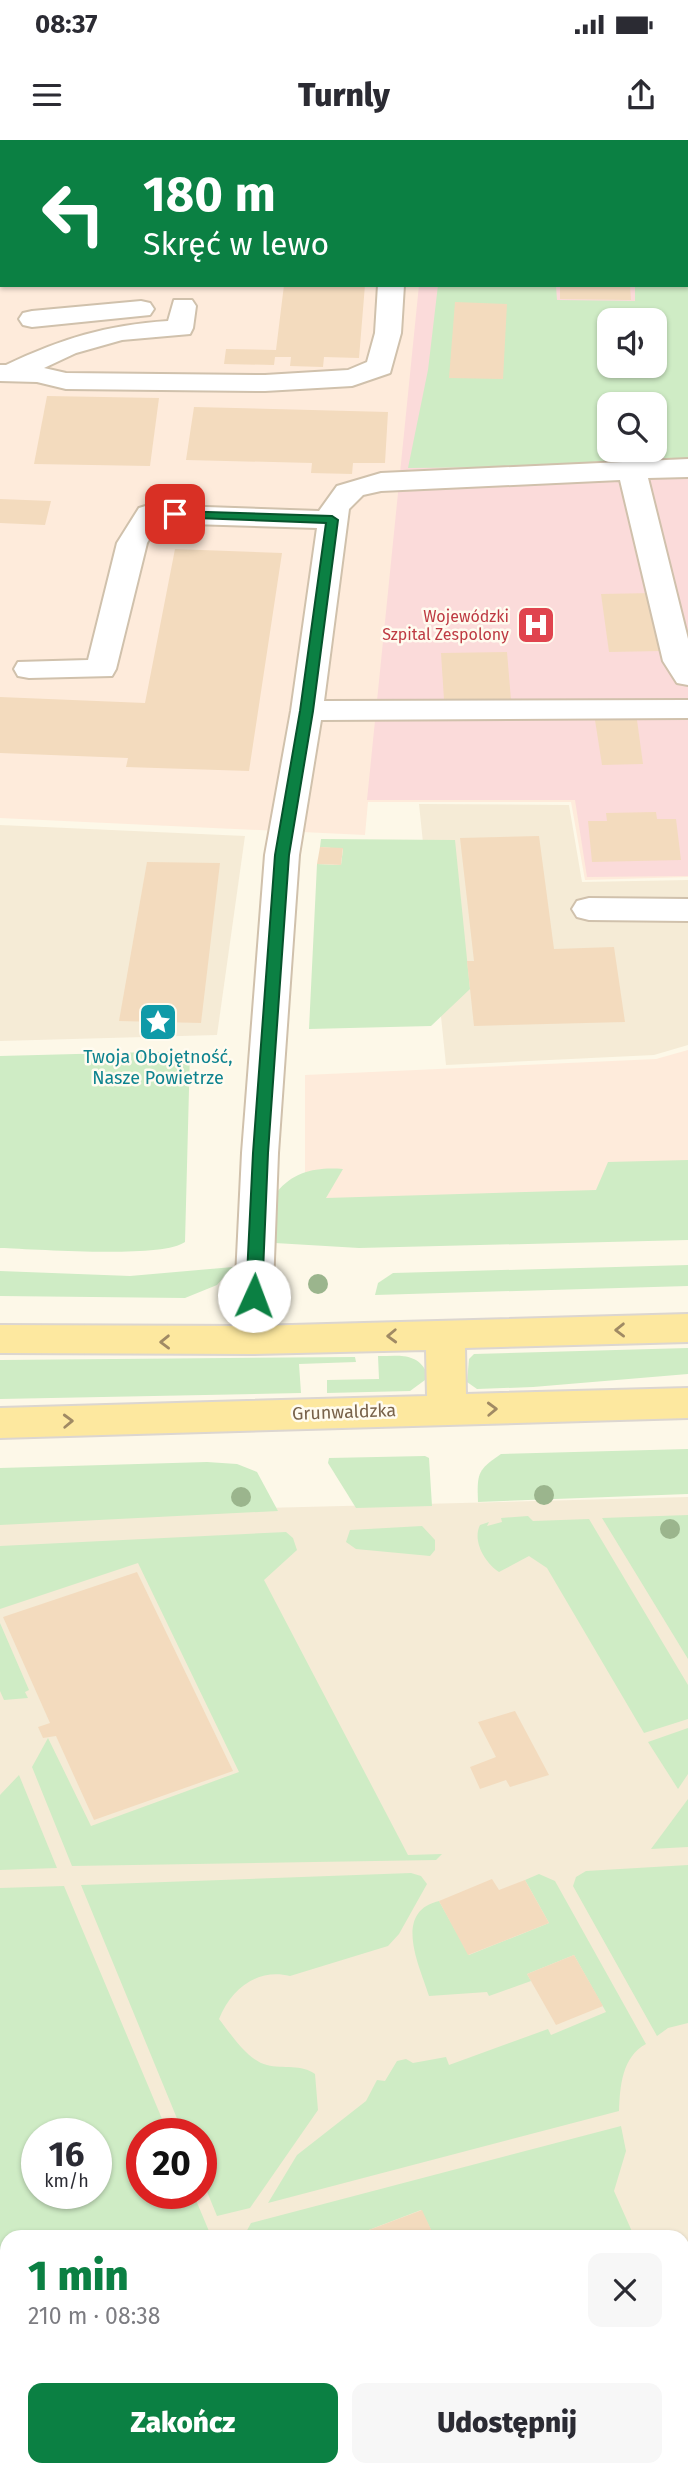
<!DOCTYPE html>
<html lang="pl">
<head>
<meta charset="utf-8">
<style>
  :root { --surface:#fff; --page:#f7f7f7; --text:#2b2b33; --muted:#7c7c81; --accent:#0b8043 }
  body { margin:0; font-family:"Fira Sans",sans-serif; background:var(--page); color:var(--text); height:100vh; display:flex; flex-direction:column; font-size:26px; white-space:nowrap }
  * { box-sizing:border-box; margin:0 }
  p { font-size:23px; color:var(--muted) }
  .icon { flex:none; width:38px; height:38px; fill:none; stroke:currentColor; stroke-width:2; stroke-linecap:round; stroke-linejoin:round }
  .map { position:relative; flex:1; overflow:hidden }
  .side { position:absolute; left:0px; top:2090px; width:690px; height:247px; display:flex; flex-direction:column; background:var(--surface); border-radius:21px 21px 0 0; box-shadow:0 2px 5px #0004 }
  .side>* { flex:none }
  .top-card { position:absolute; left:0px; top:0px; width:690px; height:147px; box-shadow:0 2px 5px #0004; background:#0b8043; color:#fff; overflow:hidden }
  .fabs { position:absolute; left:597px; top:168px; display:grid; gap:14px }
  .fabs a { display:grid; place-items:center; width:70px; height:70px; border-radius:14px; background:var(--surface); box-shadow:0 2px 5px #0004; font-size:35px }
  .speed { position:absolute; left:21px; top:1978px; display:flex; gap:14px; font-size:35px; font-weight:700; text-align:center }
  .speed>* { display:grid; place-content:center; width:91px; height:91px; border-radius:50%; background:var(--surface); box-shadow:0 2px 5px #0004; line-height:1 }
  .speed small { font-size:18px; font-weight:400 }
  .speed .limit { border:10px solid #d22; background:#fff; color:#111 }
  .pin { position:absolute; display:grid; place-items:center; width:60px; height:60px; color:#fff; margin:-30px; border-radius:14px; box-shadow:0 4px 10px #0006 }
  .me { position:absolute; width:77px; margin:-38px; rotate:2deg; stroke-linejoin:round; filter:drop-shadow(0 0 5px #0008) }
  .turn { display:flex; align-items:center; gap:24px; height:147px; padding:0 28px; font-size:32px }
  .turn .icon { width:91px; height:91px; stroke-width:2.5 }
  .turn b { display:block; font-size:49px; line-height:60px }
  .round { display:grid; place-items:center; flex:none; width:74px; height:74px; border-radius:14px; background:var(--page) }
  .summary { display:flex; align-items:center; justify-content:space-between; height:119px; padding:0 28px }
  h1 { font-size:42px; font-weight:800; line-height:52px; color:var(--accent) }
  .primary-button { display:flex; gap:14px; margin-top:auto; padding:14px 28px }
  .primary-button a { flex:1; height:80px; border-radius:14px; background:var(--accent); color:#fff; font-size:28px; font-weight:800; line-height:80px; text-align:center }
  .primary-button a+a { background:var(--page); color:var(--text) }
  .status { display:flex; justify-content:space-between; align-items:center; height:49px; padding:0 35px; background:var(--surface); direction:ltr }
  .status svg { height:19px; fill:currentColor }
  header { display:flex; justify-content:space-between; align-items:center; height:91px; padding:0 28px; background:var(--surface); font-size:32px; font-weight:800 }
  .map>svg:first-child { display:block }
  .residential { fill:#f5ebd6; fill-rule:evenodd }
  .commercial { fill:#feebdb; fill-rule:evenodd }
  .medical { fill:#fbdbda; fill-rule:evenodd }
  .green { fill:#cfecc5; fill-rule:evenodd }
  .building { fill:#f3dbbe }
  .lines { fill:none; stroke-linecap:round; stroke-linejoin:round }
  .minor-casing { stroke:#d0c1ac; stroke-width:4 }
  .major-casing { stroke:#dcd6d0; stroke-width:4 }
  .minor { fill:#fff; fill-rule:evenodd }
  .major { fill:#fde89f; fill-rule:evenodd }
  .tree { fill:#9bb58d }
  .oneway { stroke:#a08a64 }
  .route { fill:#0b8043; stroke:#07532c; stroke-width:2 }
  .labels { text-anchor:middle; stroke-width:5; stroke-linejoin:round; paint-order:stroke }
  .far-health-label { font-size:16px; fill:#be3a42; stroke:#fffbef; text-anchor:end }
  .culture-label { font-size:18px; fill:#0d838f; stroke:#fffbef }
  .street-label { font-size:18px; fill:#78624a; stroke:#fffbef }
</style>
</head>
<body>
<div class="status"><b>08:37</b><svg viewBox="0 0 49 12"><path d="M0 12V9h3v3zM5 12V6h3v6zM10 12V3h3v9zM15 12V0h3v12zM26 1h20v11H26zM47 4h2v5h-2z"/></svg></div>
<header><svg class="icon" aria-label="menu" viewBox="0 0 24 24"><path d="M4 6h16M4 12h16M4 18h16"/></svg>Turnly<svg class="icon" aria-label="share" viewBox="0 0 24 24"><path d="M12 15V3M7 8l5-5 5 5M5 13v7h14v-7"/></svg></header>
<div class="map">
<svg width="688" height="2335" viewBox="0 0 688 2335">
  <rect width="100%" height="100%" fill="#fdf8e8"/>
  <!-- residential -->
  <g class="residential">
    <path d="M419 664 569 665 582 742 688 740V905L654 915 446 925Z"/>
    <path d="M0 685 245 696 217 895 0 901Z"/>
    <path d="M688 1357V2335H0V1375ZM37 1993H96V2053H37ZM142 1993H201V2053H142ZM7 2096H682V2329H7Z"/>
  </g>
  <!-- commercial -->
  <g class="commercial">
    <path d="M688 25V737L585 740 571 662H368L365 695 0 678V40L2 145H688ZM609 180H654V226H609ZM609 264H654V310H609Z"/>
    <path d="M688 910V1088L305 1095V935L656 919Z"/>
  </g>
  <!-- medical -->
  <path class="medical" d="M688 26V736L587 737 575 660H367L419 145H688ZM609 180H654V226H609ZM609 264H654V310H609Z"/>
  <!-- green -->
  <g class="green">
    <path d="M122 0H473L120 2Z"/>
    <path d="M688 92V319H664L659 304H655L654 264H609V310H623L624 320 510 327 408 328 428 230 438 145H553L556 146 557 160 635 161V145H688ZM609 180H654V226H609Z"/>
    <path d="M321 699 455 700 470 849 431 886 309 889 317 724 341 725 343 709 320 707Z"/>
    <path d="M190 911 185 1102C162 1119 35 1109 0 1108V916Z"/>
    <path d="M688 1020V1100L359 1108 275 1103 277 1052C294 1031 317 1027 343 1029L326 1058 596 1050 608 1022Z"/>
    <path d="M688 1125V1146L375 1155 378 1143 393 1133Z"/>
    <path d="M233 1127 217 1145 185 1158 0 1156V1131L130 1136Z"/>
    <path d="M688 1208V1234L533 1247 477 1249 467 1242 469 1219 474 1214Z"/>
    <path d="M378 1216C397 1216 416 1212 426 1231L425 1240 410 1251 327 1253V1240L379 1239Z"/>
    <path d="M355 1217 356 1222 299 1224 301 1253 0 1259V1220Z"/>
    <path d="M688 1309V1354L478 1362C477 1334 477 1330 501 1314Z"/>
    <path d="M425 1316 429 1318 432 1366 356 1368 328 1323 329 1318Z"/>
    <path d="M207 1322 237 1324 257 1332 278 1371 0 1385V1328Z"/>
    <path d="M688 1375V1519L602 1378Z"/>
    <path d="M528 1376 533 1381 589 1379 688 1545V1579L644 1593 547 1428 529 1416 499 1432C485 1423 472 1401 480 1385L489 1382 487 1386 502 1382 501 1378Z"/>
    <path d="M422 1386 435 1400V1410L430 1416 356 1409 346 1402 350 1390Z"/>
    <path d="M286 1392 293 1398 297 1410 264 1440 408 1715 442 1714 436 1720 72 1726 32 1627 48 1598 91 1686 239 1632 138 1423 0 1469V1406Z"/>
    <path d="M0 1483 29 1550 25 1552 28 1558 4 1560 0 1551Z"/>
    <path d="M688 1588V1634L678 1649 648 1602Z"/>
    <path d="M19 1635 57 1728 0 1730V1655Z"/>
    <path d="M688 1659V1707L651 1709Z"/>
    <path d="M688 1725V1883L668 1888 657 1896 573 1746 576 1737 586 1731Z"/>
    <path d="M411 1733 421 1736 427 1744 399 1794 388 1806 290 1836C257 1828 231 1849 219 1879 230 1893 248 1921 267 1925 283 1929 302 1924 315 1934L318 1970 250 2068 217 2076 201 2037V1993H183L81 1745Z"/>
    <path d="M539 1734 555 1741 646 1904C622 1917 620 1946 619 1971L268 2063 297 2015 366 1961 377 1940 385 1941 397 1921 406 1919 413 1923 446 1917 449 1925 548 1889 551 1895 606 1872 574 1815 527 1834 531 1841 489 1856 487 1852 429 1856C420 1827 392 1772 439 1761L469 1815 549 1783 525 1740Z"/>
    <path d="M64 1746 168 1993H142V2053H193L211 2096H7V2329H309L311 2335H0V1748ZM37 1993H96V2053H37Z"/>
    <path d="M621 1986 626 2011 614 2051 634 2096H434L421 2070 353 2096H244L251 2083Z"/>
    <path d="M683 2197 688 2207V2335H545L543 2329H682Z"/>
  </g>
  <!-- building -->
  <g class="building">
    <path d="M284 145H365L359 218 324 217 323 227 290 226 291 217H275L274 225 224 224 226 209 276 210Z"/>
    <path d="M560 145H630L631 160 560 159Z"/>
    <path d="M455 162 507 164 503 239 449 238Z"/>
    <path d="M47 256 159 258 150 326 34 324Z"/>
    <path d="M194 267 388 272 385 323H353L352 334 311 333 312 323 186 320Z"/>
    <path d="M0 359 51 361 45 385 0 383Z"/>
    <path d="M175 409 282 413 249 631 126 627 128 618 0 613V557L145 563Z"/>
    <path d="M653 453 661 511 609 512 601 454Z"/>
    <path d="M507 512 511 560H444L441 513Z"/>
    <path d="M595 580H637L643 624 602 625Z"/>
    <path d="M656 672 657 679H676L681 720 592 722 588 681H607L606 673Z"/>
    <path d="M539 696 554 809 614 807 625 882 474 886 467 821H474L460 698Z"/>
    <path d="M320 707 343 708 341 725 317 724Z"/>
    <path d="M147 722 220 723 201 883 119 881Z"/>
    <path d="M137 1432 233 1631 94 1680 56 1596 43 1598 38 1587 50 1583 3 1477Z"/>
    <path d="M515 1571 549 1635 510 1647 506 1640 480 1649 470 1627 496 1617 478 1582Z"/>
    <path d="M492 1739 499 1750 525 1740 549 1783 468 1815 439 1761Z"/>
    <path d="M574 1815 603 1866 556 1885 527 1834Z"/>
    <path d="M422 2070 434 2096H353Z"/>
    <path d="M375 2329H543L545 2335H378Z"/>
  </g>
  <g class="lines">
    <defs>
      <g id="minor">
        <rect x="531" y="0" width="24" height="2"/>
        <rect x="0" y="17" width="2" height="14"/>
        <path d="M378 145H404L401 193 390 233 352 246 265 251 66 249 37 242 0 241V225H6C61 199 106 185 168 181L174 160H192L196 166 193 188 190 194 122 200 76 213 44 228 66 233 265 235 348 230 367 222 375 193Z"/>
        <path d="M141 161 150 163 154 169 150 175 32 187 23 185 19 179 23 173 32 171Z"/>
        <path d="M688 319V337L648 338 688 499V545L677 543 663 521 620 340 381 351 363 355 349 369 324 561 688 560V578L321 580 299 715 278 1013 271 1200 266 1210 252 1214 238 1210 233 1200 242 1013 265 715 291 571 317 388 158 383 147 403 116 529 112 536 29 538 18 536 14 529 18 522 88 520 117 403 139 368 149 365 319 371 337 346 381 333Z"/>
        <path d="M589 758 688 759V781L589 780 577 777 572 769 577 761Z"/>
      </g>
      <path id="major" d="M688 1174V1202L465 1208 466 1254 688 1248V1278L0 1298V1268L427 1256 426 1210 252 1214 0 1213V1185L252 1186Z"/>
    </defs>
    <!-- minor casing -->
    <use href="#minor" class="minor-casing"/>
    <!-- major casing -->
    <use href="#major" class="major-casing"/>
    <!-- minor -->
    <use href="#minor" class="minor"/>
    <!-- major -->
    <use href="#major" class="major"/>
  </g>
  <!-- trees -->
  <g class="tree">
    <circle cx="318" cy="1144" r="10"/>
    <circle cx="544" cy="1355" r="10"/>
    <circle cx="241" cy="1357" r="10"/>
    <circle cx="670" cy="1389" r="10"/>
  </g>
  <!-- one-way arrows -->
  <defs><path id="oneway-chevron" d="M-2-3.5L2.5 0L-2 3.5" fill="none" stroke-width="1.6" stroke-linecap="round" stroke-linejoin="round" transform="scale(1.75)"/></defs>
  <g class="oneway">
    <use href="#oneway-chevron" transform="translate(620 1190) rotate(179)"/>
    <use href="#oneway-chevron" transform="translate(392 1196) rotate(178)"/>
    <use href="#oneway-chevron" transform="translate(165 1202) rotate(179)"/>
    <use href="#oneway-chevron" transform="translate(492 1269) rotate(-2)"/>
    <use href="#oneway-chevron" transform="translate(68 1281) rotate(-2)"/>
  </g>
  <!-- route -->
  <path class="route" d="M175 371 332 376 338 380 313 571 289 715 268 1013 262 1156 254 1162 246 1156 253 1013 275 715 300 571 326 383 171 377V372Z"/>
  <!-- icons -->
  <defs>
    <symbol id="hospital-square" viewBox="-11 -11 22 22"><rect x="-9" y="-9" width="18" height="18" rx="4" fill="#e0444e" stroke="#fffbef"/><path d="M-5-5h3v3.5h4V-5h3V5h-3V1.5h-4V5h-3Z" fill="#fff"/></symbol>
    <symbol id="sight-square" viewBox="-11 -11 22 22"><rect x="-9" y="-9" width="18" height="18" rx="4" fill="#0f9aa8" stroke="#fffbef"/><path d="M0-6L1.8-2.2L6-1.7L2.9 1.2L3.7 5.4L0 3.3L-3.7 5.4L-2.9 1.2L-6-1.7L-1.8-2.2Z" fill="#fff"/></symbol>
  </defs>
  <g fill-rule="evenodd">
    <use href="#hospital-square" x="514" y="463" width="44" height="44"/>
    <use href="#sight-square" x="136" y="860" width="44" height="44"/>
  </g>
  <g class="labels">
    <!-- far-health labels -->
    <g class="far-health-label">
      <text x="509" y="482">Wojewódzki<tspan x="509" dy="18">Szpital Zespolony</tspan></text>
    </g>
    <!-- culture labels -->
    <g class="culture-label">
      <text x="158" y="923">Twoja Obojętność,<tspan x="158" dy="21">Nasze Powietrze</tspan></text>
    </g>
    <!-- street labels -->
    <g class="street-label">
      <text transform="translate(344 1272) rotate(-2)" y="6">Grunwaldzka</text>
    </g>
  </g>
</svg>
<div class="fabs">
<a><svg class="icon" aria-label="sound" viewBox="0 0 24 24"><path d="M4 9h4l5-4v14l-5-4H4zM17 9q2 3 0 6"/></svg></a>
<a><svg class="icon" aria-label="search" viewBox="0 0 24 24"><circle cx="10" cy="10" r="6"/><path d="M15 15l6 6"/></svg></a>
</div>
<div class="speed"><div>16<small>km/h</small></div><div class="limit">20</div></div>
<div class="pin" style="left:175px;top:374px;background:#d93025"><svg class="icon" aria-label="arrive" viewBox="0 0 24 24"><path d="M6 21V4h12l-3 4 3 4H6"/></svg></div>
<svg class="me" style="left:254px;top:1156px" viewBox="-20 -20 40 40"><circle r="19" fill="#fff"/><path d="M0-13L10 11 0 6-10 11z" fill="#0b8043"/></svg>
<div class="top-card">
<div class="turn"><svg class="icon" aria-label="left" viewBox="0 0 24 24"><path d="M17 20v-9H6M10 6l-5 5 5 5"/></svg><div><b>180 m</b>Skręć w lewo</div></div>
</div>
<section class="side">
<div class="summary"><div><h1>1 min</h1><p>210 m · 08:38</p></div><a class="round"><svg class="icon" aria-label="close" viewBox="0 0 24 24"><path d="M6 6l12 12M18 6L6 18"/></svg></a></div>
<div class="primary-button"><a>Zakończ</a><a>Udostępnij</a></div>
</section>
</div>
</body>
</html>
